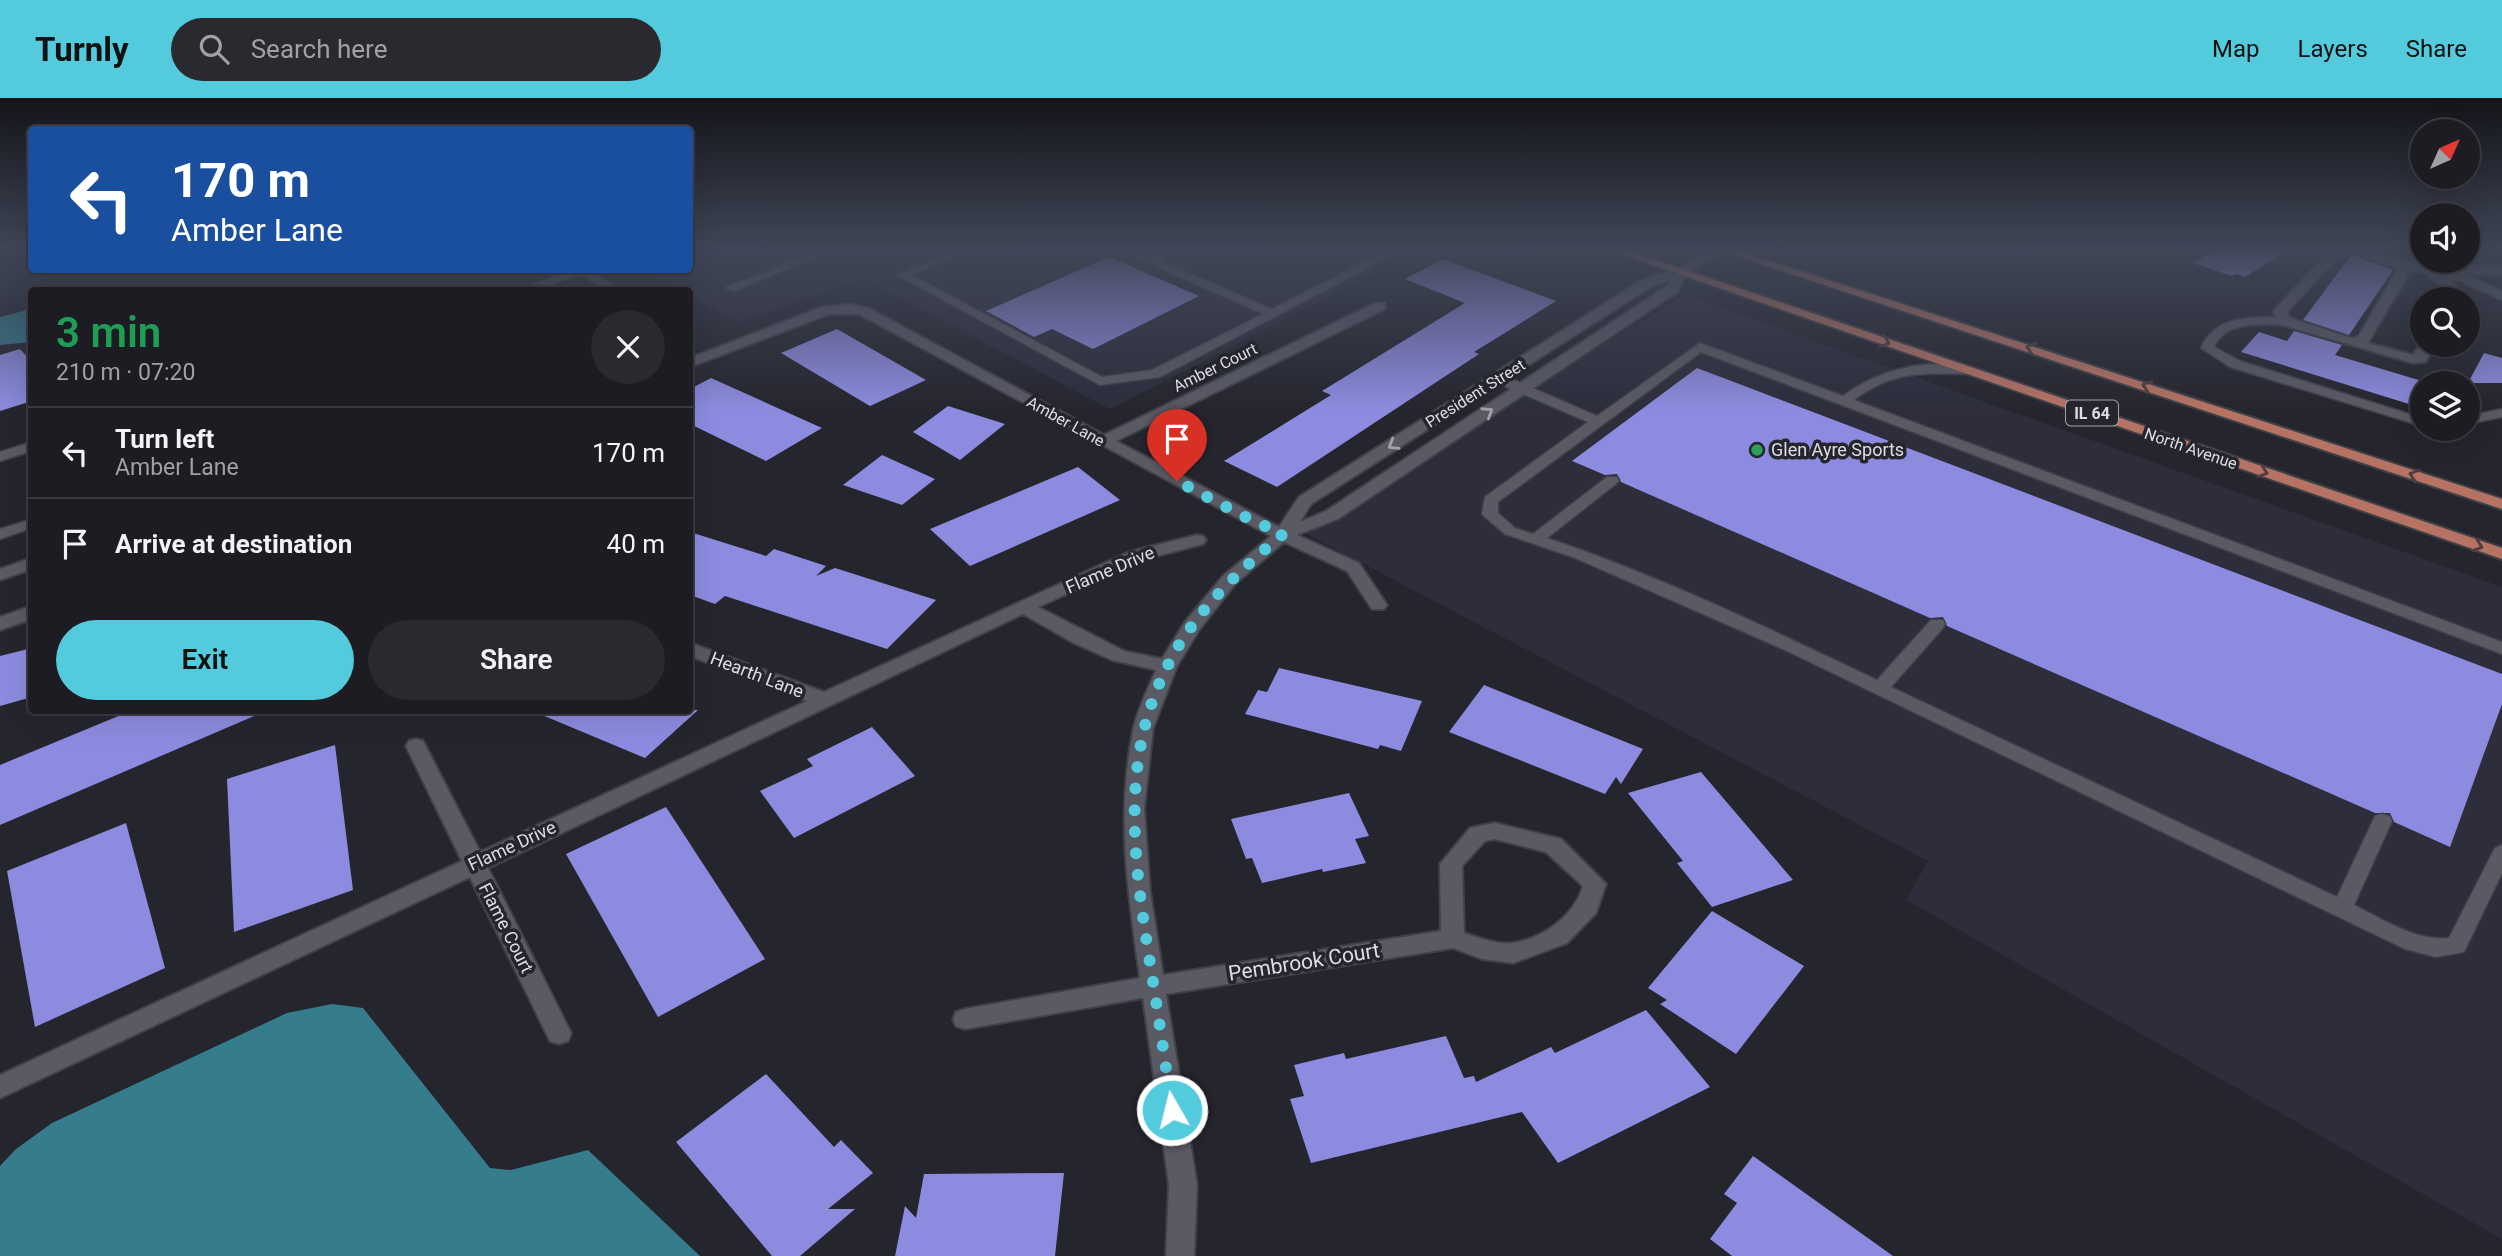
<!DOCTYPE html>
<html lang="en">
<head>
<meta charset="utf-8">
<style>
  :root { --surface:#1c1c22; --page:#29292f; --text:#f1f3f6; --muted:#a0a1a5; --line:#3a3a40; --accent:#54cadd }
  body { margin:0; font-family:Roboto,sans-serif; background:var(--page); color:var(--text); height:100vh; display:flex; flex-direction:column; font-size:26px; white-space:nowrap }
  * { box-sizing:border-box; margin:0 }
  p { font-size:23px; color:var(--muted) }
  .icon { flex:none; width:38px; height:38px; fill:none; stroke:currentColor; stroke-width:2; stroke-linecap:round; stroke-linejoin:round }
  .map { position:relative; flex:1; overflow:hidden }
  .drawer { position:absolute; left:28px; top:189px; width:665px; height:427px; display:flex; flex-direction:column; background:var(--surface); border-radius:7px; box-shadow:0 7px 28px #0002,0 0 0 2px var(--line) }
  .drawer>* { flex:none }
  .top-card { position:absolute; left:28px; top:28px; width:665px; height:147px; border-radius:7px; box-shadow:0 7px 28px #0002,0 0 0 2px var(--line); background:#1a4fa0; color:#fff; overflow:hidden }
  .needle { width:46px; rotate:45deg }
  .tools { position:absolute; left:2410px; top:21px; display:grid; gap:14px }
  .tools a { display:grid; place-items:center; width:70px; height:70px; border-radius:50%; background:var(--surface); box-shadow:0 7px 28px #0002,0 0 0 2px var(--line); font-size:35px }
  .pin { position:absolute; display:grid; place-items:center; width:60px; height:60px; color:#fff; margin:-72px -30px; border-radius:50% 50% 50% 0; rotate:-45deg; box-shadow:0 0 7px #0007 }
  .pin .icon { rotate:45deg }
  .me { position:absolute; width:77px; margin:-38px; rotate:352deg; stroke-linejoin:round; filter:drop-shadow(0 0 5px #0008) }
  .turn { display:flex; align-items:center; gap:24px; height:147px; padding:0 28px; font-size:32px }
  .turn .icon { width:91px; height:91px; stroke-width:2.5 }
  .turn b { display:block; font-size:49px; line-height:60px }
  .round { display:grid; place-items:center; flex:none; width:74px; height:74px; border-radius:37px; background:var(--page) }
  .summary { display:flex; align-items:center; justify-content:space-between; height:119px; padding:0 28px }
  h1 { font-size:42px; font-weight:600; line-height:52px; color:#1e9e55 }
  .primary-button { display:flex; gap:14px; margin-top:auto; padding:14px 28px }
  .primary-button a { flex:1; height:80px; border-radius:42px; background:var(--accent); color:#111; font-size:28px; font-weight:600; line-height:80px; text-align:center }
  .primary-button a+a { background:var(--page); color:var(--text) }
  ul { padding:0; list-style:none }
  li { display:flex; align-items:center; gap:21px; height:91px; padding:0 28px; border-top:2px solid var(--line) }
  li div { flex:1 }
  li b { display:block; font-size:26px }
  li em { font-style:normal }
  header { display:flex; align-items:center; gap:42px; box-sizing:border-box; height:98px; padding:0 35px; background:var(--accent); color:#111 }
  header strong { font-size:33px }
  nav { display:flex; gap:38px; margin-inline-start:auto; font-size:24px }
  .search { width:490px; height:63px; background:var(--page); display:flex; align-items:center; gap:18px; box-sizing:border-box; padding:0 24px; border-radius:38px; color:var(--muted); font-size:26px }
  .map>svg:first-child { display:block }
  .built { fill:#2d2d3c }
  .water { fill:#357c8c }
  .building { fill:#8d8be0 }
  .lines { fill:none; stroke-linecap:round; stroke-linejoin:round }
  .service-casing { stroke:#404047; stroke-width:3 }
  .minor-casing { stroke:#404047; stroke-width:4 }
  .primary-casing { stroke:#404047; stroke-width:4 }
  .service { fill:#5a5a65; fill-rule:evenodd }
  .minor { fill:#5a5a65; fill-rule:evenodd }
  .primary { fill:#b67364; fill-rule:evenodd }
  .oneway { stroke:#503c3e }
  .oneway2 { stroke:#a2a2aa }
  .route { stroke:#54cadd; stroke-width:12; stroke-dasharray:0 21.6 }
  .leisure-dot { fill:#2e9e5b; stroke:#25252e; stroke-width:2.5 }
  .labels { text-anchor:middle; stroke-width:7; stroke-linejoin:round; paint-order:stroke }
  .far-street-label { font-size:16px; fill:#dddde3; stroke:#25252e }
  .shield { fill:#25252e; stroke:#a6a6ad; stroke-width:2 }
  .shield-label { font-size:16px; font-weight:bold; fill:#dddde3 }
  .poi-label { font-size:18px; fill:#dddde3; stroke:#25252e; text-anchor:start }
  .street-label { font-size:18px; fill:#dddde3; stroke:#25252e }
  .near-street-label { font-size:21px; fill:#dddde3; stroke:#25252e }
</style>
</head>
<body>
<header>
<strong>Turnly</strong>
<div class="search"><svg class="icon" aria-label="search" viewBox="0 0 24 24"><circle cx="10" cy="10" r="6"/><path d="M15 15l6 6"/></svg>Search here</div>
<nav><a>Map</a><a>Layers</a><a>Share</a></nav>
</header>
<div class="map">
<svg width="2502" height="1158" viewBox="0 0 2502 1158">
  <rect width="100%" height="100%" fill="#25252e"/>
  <!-- built -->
  <g class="built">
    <path d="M690 151H1422L1110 311 862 180 739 225 690 198V192H679L640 172H690Z"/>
    <path d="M1686 197 2502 489V1141L1906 802 1928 763 1303 434 1534 287Z"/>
  </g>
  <!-- water -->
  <g class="water">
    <path d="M31 211V244L0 247V219Z"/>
    <path d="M332 906 363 910 490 1070 511 1072 588 1052 700 1158H0V1068L16 1051 52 1025 287 915Z"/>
  </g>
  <!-- building -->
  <g class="building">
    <path d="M2218 151H2290L2245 179 2237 176 2232 178 2193 165Z"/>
    <path d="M2351 157 2393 172 2349 237 2303 222Z"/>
    <path d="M1109 159 1199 198 1093 251 1052 231 1034 239 986 213Z"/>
    <path d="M1443 161 1556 203 1474 254 1479 256 1277 389 1224 363 1331 297 1322 293 1465 205 1405 181Z"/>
    <path d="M837 231 926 282 870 308 781 255Z"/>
    <path d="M2294 233 2342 247 2335 257 2422 283V310L2241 254 2259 234 2287 243Z"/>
    <path d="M20 251 32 264V303L0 313V257Z"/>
    <path d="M2484 255 2502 260V285H2468Z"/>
    <path d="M1697 270 2502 576V606L2450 749 2394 724 2390 715H2375L1947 528 1943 519 1930 520 1621 384 1617 376 1605 377 1572 363Z"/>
    <path d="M711 280 822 330 766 363 690 326V291Z"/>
    <path d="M948 308 1005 326 960 362 913 334Z"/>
    <path d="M882 357 935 381 902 407 843 387Z"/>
    <path d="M1078 369 1120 402 970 468 930 431Z"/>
    <path d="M690 434 766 458 774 451 826 468 816 478 835 470 936 502 887 551 725 498 715 506 690 497Z"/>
    <path d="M32 550V599L0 608V558Z"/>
    <path d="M1279 570 1422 603 1401 653 1380 647 1378 651 1245 616 1258 592 1267 594Z"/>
    <path d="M1484 587 1643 651 1621 686 1616 679 1605 696 1449 634Z"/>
    <path d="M133 612H268L0 727V667Z"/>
    <path d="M530 612H698L645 660Z"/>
    <path d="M872 629 915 678 794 740 760 693 813 668 807 661Z"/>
    <path d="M335 647 353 792 234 834 227 681Z"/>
    <path d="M1701 674 1793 782 1712 809 1677 765 1683 763 1628 695Z"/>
    <path d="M1349 695 1369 738 1355 741 1366 765 1323 774 1322 771 1262 785 1252 760 1246 761 1231 721Z"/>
    <path d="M666 709 765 861 658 919 566 756Z"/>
    <path d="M126 725 165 870 35 929 7 773Z"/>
    <path d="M1712 813 1804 868 1736 956 1660 906 1667 902 1648 890Z"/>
    <path d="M1646 912 1710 989 1558 1065 1522 1014 1311 1065 1290 1001 1304 998 1294 967 1344 955 1346 961 1446 938 1464 980 1474 978 1476 984 1551 949 1555 955Z"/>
    <path d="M766 976 834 1049 841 1042 873 1075 828 1111H855L800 1158H772L676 1044Z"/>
    <path d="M1753 1058 1893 1158H1732L1710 1141 1737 1105 1724 1096Z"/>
    <path d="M1064 1075 1055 1158H895L905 1108 916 1120 924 1076Z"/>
  </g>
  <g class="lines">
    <defs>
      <g id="service">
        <path d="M820 151H835L735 193 725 190Z"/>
        <path d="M956 151H971L912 177 1102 279 1152 272 1263 216 1117 151H1131L1150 159 1167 151H1180L1160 163 1272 211 1390 151H1404L1160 279 1100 287 897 177Z"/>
        <path d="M571 172H588L620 192H606L580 176 535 192H519Z"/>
        <path d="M2435 173 2467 177 2502 193V202L2460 183 2431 180V174Z"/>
        <path d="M2274 219H2284L2290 223 2284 227C2260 226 2226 223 2214 249L2240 263 2422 320V328L2230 269 2201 250C2214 220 2245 219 2274 219Z"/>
        <path d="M1700 245 1843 298C1879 271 1927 260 1972 269L1974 272 1967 276C1922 275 1892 273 1854 302L2502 544V556L1701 254 1498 404V415L1515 430 1533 436 1607 379H1617L1619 382 1617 385 1547 440C1660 478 1770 531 1877 582L1931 522H1943L1945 526 1943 530 1891 589 2337 799 2375 718 2382 716 2389 718 2392 723 2354 807C2384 822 2415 843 2449 840L2495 750 2502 747V775L2464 854 2436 859 2405 851 1785 552 1575 460 1505 436 1485 419 1482 416 1485 399 1588 324 1493 283V277H1503L1597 318Z"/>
        <path d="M2502 311V319L2468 326V318Z"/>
        <path d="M32 344V353L0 363V354Z"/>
        <path d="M32 421V430L0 441V431Z"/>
      </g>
      <g id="minor">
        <path d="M1714 151H1728L1687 176 1677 194 1338 421 1297 437 1359 465 1387 507 1384 511H1372L1347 473 1284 444 1235 486 1199 532 1177 568 1153 630 1144 710 1150 793 1163 877 1441 833 1440 766 1470 730 1495 725 1561 741 1606 786 1596 815 1567 845 1513 865 1482 861 1453 850 1166 896 1197 1087 1194 1158H1166L1169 1087 1143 900 965 931 956 928 953 921 956 914 965 911 1140 880C1128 796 1116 717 1133 633 1137 612 1148 591 1156 572L1112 562 1074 545 1023 516 488 770 571 935 568 943 559 946 550 943 470 779 0 1000V977L462 763 406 648 409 643 416 641 423 643 480 754 807 603 690 558V545L824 594 1129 454 1197 437 1203 438 1206 442 1203 446 1141 462 1038 509 1124 553 1162 561 1185 524 1223 478 1271 438 859 216H829L690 269V260L822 209 849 206 868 210 1104 337 1375 205H1385V211L1116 343 1279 429 1299 399 1642 182 1677 171ZM1671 182 1667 188 1326 413 1300 424 1311 406 1652 188ZM1495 741 1546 754 1583 788C1574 818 1544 840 1513 845 1498 847 1479 840 1464 835L1462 768 1485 743Z"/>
        <path d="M2332 151H2345L2287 214 2290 220 2351 240 2358 239 2398 171 2349 154 2347 151H2364L2407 165 2502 169V177L2440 174 2457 189 2452 201H2438L2443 190 2423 174 2410 173 2368 245 2413 257 2422 244V247H2434L2426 264 2413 265 2279 226 2273 214 2275 211Z"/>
        <path d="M32 460V471L0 482V471Z"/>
        <path d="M32 508V521L0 532V519Z"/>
      </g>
      <g id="primary">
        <path d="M1607 151H1624L2502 450V461Z"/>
        <path d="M1716 151H1733L2502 401V411Z"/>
      </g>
    </defs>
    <!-- service casing -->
    <use href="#service" class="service-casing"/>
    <!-- minor casing -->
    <use href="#minor" class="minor-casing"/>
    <!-- primary casing -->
    <use href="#primary" class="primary-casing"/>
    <!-- service -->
    <use href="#service" class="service"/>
    <!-- minor -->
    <use href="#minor" class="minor"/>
    <!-- primary -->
    <use href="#primary" class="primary"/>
  </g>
  <!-- one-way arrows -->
  <defs><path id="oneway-chevron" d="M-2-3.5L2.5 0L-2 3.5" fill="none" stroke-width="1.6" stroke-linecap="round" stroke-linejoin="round" transform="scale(1.75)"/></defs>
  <g class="oneway">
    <use href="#oneway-chevron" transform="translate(1885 244) rotate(19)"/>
    <use href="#oneway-chevron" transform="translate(2031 250) rotate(-162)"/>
    <use href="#oneway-chevron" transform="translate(2147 288) rotate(-162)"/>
    <use href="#oneway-chevron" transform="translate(2263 374) rotate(19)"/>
    <use href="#oneway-chevron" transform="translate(2414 377) rotate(-162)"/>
    <use href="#oneway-chevron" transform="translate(2478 448) rotate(19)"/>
  </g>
  <g class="oneway2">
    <use href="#oneway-chevron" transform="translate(1488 314) rotate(-33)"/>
    <use href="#oneway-chevron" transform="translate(1393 347) rotate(148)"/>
  </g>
  <!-- sky -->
  <linearGradient id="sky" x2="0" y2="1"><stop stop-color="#141419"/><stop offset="0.48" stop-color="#404657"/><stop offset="1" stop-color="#404657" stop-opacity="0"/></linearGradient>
  <rect width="2502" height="313" fill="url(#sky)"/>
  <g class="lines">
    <!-- route -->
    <path class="route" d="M1172 1012C1165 963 1158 914 1150 865 1134 764 1119 662 1168 567 1195 513 1238 474 1283 436L1251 422 1177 383"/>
  </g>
  <!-- markers -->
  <circle class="leisure-dot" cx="1757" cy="352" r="7"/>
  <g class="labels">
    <!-- far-street labels -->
    <g class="far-street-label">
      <text transform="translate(1215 269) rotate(-26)" y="6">Amber Court</text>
      <text transform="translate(1475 295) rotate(-32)" y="6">President Street</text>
      <text transform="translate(1066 323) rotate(29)" y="6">Amber Lane</text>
      <text transform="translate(2191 350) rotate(19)" y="6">North Avenue</text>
    </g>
    <!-- shield labels -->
    <rect class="shield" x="2066" y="302.5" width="52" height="25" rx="5"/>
    <g class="shield-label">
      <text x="2092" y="321">IL 64</text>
    </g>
    <!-- poi labels -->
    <g class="poi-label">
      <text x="1771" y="358">Glen Ayre Sports</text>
    </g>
    <!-- street labels -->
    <g class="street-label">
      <text transform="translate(1110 472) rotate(-23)" y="6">Flame Drive</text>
      <text transform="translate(757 577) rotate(21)" y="6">Hearth Lane</text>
      <text transform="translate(512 748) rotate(-25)" y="6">Flame Drive</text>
      <text transform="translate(506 830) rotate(63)" y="6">Flame Court</text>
    </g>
    <!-- near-street labels -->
    <g class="near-street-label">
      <text transform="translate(1304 864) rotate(-9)" y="7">Pembrook Court</text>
    </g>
  </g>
</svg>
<div class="tools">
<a><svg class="needle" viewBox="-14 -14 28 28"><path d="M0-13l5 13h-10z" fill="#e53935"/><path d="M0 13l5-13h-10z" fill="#a0a1a5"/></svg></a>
<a><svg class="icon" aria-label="sound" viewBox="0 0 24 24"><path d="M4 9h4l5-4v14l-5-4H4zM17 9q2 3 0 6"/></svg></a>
<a><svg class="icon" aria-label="search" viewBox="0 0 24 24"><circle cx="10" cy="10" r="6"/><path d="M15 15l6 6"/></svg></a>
<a><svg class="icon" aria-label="layers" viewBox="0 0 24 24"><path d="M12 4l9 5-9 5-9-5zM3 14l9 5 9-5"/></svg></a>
</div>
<div class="pin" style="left:1177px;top:383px;background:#d93025"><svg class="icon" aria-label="arrive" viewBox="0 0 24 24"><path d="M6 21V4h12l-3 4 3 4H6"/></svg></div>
<svg class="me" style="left:1172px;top:1012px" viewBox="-20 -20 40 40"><circle r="17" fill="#54cadd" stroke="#fff" stroke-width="3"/><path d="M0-11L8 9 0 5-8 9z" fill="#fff"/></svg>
<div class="top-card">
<div class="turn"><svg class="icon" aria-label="left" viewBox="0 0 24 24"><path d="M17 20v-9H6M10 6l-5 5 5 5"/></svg><div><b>170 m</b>Amber Lane</div></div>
</div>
<section class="drawer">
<div class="summary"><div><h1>3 min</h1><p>210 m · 07:20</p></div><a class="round"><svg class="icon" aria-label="close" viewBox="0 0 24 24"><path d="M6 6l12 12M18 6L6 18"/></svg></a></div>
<ul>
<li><svg class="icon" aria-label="left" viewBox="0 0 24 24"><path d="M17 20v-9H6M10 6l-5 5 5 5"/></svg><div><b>Turn left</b><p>Amber Lane</p></div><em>170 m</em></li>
<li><svg class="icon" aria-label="arrive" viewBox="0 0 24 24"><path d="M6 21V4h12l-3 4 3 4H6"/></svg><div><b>Arrive at destination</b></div><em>40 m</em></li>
</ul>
<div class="primary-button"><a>Exit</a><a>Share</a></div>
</section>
</div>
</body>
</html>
